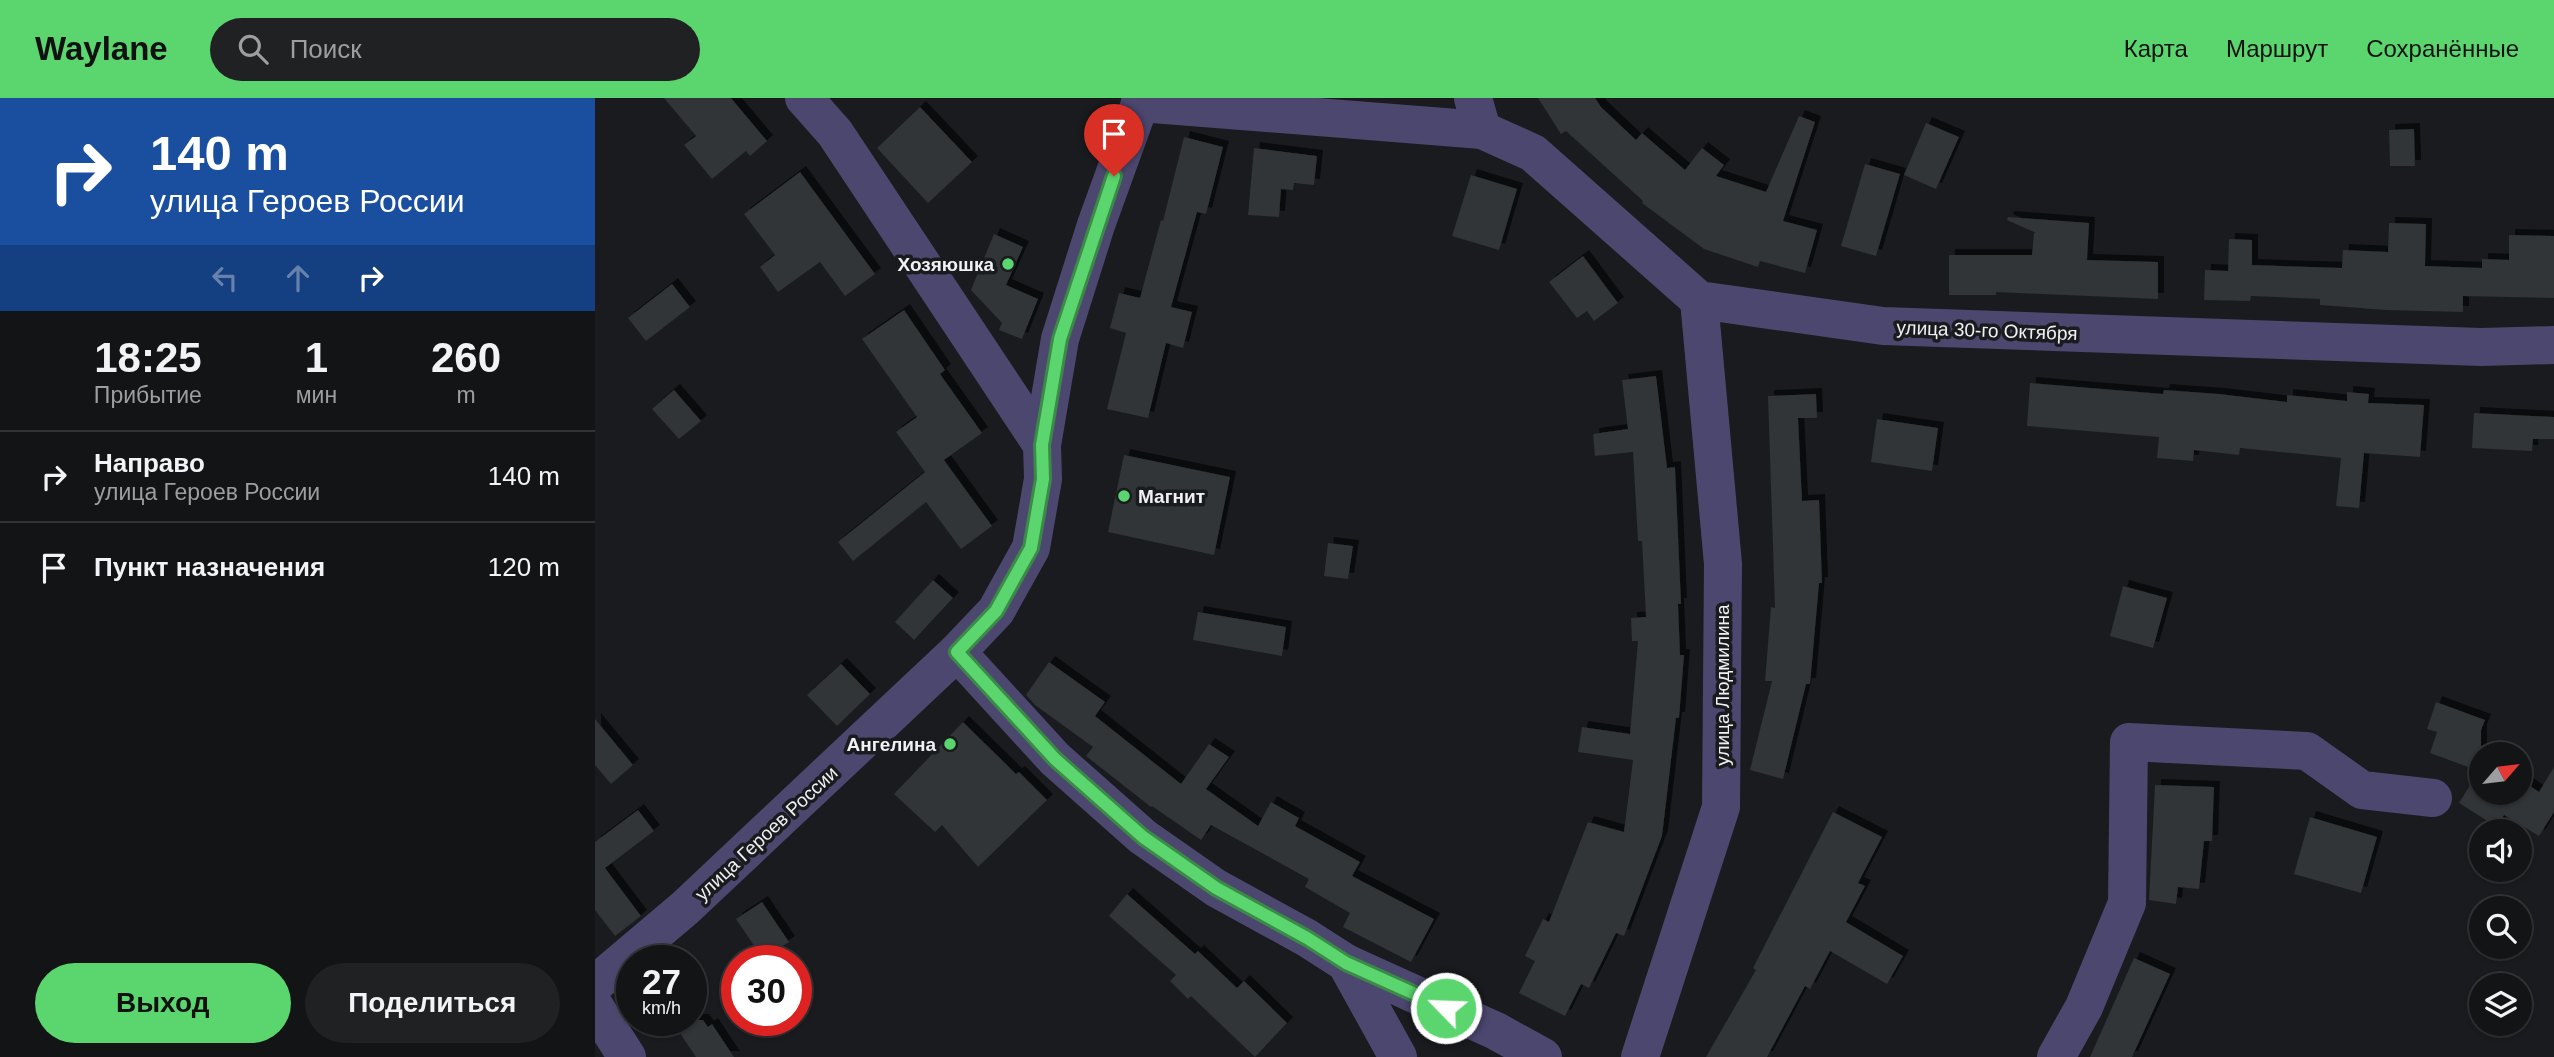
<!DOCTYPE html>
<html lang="ru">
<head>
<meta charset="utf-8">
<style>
  :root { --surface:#131416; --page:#202123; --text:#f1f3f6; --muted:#9d9ea1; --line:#323335; --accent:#5bd56e }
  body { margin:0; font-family:Helvetica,sans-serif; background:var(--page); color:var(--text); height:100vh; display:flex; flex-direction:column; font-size:26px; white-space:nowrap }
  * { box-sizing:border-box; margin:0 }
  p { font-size:23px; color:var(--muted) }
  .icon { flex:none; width:38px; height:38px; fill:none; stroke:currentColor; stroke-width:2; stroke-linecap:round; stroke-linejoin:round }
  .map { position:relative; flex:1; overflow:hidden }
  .side { display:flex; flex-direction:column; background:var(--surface); width:595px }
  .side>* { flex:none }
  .top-card { background:#1a4fa0; color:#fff; overflow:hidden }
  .needle { width:46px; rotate:62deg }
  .controls { position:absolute; left:1874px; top:644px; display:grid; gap:14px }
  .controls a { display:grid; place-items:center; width:63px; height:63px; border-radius:50%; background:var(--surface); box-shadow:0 2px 5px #0004,0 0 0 2px var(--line); font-size:35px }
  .speed { position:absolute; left:21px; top:847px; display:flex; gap:14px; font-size:35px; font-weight:700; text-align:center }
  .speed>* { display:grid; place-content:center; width:91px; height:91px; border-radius:50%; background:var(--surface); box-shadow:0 2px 5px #0004,0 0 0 2px var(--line); line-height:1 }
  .speed small { font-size:18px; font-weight:400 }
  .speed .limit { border:10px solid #d22; background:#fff; color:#111 }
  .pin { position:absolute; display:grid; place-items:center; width:60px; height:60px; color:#fff; margin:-72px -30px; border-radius:50% 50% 50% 0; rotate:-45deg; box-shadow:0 0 7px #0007 }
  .pin .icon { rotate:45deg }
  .me { position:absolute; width:77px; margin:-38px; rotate:294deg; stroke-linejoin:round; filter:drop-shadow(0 0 5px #0008) }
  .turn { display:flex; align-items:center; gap:24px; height:147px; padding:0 35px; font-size:32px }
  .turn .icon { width:91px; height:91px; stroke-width:2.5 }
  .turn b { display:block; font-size:49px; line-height:60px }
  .lanes { display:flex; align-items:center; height:66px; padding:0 35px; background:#0003; justify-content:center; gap:35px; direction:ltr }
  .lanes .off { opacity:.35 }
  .eta { display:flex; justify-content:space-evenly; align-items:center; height:119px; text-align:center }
  .eta b { font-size:42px; font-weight:700; line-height:49px }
  .button { display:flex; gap:14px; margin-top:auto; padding:14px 35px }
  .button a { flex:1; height:80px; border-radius:42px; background:var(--accent); color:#111; font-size:28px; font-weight:700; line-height:80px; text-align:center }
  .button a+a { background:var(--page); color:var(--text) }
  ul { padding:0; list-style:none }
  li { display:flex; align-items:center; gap:21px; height:91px; padding:0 35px; border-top:2px solid var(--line) }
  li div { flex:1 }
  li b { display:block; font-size:26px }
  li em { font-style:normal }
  header { display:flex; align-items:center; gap:42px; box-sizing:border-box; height:98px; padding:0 35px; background:var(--accent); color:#111 }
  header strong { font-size:33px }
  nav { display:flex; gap:38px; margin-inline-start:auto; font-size:24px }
  .search { width:490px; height:63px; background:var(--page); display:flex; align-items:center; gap:18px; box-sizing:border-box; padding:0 24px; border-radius:38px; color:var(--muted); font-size:26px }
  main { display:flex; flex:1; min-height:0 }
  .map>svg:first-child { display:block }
  .building { fill:#303437; filter:url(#shadow) }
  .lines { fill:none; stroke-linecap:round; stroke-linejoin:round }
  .minor { stroke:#4c476f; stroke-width:38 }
  .route-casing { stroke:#3b8a48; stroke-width:18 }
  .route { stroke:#5bd56e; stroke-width:12 }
  .poi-dot { fill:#5bd56e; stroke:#191b1e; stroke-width:2.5 }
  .labels { text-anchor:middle; stroke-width:7; stroke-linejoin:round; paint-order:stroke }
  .poi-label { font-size:19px; font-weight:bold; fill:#f0f1f3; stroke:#191b1e; text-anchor:end }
  .street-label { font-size:19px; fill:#f0f1f3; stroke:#191b1e }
</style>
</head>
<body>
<header>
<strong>Waylane</strong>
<div class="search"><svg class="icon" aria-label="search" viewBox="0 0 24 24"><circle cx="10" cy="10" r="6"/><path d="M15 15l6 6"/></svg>Поиск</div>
<nav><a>Карта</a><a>Маршрут</a><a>Сохранённые</a></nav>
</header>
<main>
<section class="side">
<div class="top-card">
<div class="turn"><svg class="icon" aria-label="right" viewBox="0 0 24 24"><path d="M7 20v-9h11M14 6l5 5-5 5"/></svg><div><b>140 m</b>улица Героев России</div></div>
<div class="lanes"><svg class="icon off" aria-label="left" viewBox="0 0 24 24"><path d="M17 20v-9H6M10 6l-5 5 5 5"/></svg><svg class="icon off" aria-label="ahead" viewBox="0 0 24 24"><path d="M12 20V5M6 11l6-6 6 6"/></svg><svg class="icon" aria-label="right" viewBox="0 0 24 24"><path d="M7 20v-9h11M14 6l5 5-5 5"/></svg></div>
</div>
<div class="eta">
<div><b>18:25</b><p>Прибытие</p></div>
<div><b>1</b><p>мин</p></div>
<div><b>260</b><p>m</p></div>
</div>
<ul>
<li><svg class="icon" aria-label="right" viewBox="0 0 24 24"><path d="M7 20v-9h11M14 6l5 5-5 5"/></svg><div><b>Направо</b><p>улица Героев России</p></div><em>140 m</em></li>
<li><svg class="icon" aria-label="arrive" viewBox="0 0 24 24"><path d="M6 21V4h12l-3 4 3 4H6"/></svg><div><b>Пункт назначения</b></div><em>120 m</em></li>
</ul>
<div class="button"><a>Выход</a><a>Поделиться</a></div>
</section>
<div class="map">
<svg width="1959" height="959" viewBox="0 0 1959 959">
  <defs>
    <filter id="shadow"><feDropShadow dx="6" dy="-6" stdDeviation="0" flood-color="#0009"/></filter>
  </defs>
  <rect width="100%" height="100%" fill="#191b1e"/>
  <!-- building -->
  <g class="building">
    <path d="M69 0H136L172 43 155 58 151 53 117 81 89 47 101 38Z"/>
    <path d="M943 0H1000L1006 9 1041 42 1047 35 1090 72 1107 50 1129 67 1121 78 1171 94 1204 18 1220 24 1188 123 1222 132 1210 175 1165 163 1163 169 1109 151 1047 105 1048 103 971 33 966 36Z"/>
    <path d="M325 9 377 64 333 105 282 50Z"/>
    <path d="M1331 25 1364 39 1341 91 1309 77Z"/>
    <path d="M1819 31 1820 68H1795L1794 32Z"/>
    <path d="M589 39 628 49 611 116 602 114 576 209 597 214 588 250 571 245 553 320 512 311 531 235 515 230 524 195 545 200 566 122 568 123Z"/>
    <path d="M659 50 722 58 719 87 699 85 698 92 686 91 684 119 653 117Z"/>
    <path d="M1270 66 1305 76 1281 158 1246 148Z"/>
    <path d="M205 74 280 176 250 198 225 164 183 194 165 169 180 157 149 116Z"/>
    <path d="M876 77 922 91 904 152 857 138Z"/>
    <path d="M1413 119 1494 125 1492 162 1563 164V201L1401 194V197H1354V157H1437L1439 135H1441L1412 122Z"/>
    <path d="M1794 125 1831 126 1830 168 1887 170V161L1914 162V137L1959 138V200L1868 198V214L1791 212 1725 207V201L1656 198 1655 203 1609 202 1610 172 1633 173 1634 141 1657 142V167L1747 170 1748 152 1793 154Z"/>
    <path d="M399 136 428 149 411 187 443 201 427 241 404 232 407 225 376 192Z"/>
    <path d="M988 158 1023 205 999 223 992 213 982 220 954 184Z"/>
    <path d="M77 186 95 209 51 243 33 220Z"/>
    <path d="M309 212 350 272 345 276 387 335 349 362 397 428 366 451 331 404 258 463 243 444 330 374 301 334 322 319 267 241Z"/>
    <path d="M1061 278 1072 370 1080 369 1086 506H1083L1085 557H1089L1084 620H1081L1067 738 1029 838 1021 835 994 890 986 886 970 918 924 895 940 863 930 858 948 821 954 824 993 724 1029 734 1038 662 983 654 987 629 1035 636 1043 543H1037L1036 520 1051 519 1047 443H1043L1038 354 1000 358 998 336 1033 331 1027 282Z"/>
    <path d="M1435 285 1568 296 1569 292 1624 296 1692 304V297L1752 303V294L1774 296 1773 305 1829 307 1825 359 1769 355 1764 410 1741 408 1746 360 1645 350 1644 357 1599 352 1598 363 1562 360 1564 339 1432 328Z"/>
    <path d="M79 292 106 323 84 341 57 311Z"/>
    <path d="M1221 296 1222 320H1203L1207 403 1224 402 1227 485H1224L1215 586H1211L1188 681 1155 672 1177 583H1170L1176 509 1180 510 1173 298Z"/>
    <path d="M1879 315 1959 319V341H1938L1937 353 1877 350Z"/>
    <path d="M1282 321 1343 330 1337 373 1276 364Z"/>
    <path d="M529 357 635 379 619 457 513 434Z"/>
    <path d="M733 445 758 448 753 481 729 478Z"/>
    <path d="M338 482 358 500 319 542 300 524Z"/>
    <path d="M1528 488 1572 500 1558 550 1515 538Z"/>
    <path d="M603 514 691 529 687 558 598 542Z"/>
    <path d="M454 564 510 604 500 618 586 686 614 646 634 659 611 691 663 728 676 704 704 720 700 728 765 764 757 778 839 821 816 864 748 829 755 815 710 789 714 781 616 727 606 742 557 708 556 709 491 658 498 649 440 607 431 597Z"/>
    <path d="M246 566 275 596 242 628 212 597Z"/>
    <path d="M1841 604 1890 622 1886 632V695H1925V681L1944 694 1959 669V714L1944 738 1909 717 1902 729 1864 705 1884 673 1835 655 1842 634 1832 631Z"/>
    <path d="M0 621 38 667 16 686 0 667Z"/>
    <path d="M368 624 421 676 424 674 452 702 383 769 347 727 340 734 299 696Z"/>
    <path d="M1560 687 1619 689 1617 743H1609L1604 791 1583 789 1581 806 1554 802Z"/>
    <path d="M43 712 59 733 10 770 46 818 20 838 0 812V744Z"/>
    <path d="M1238 714 1287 739 1263 785 1270 788 1251 824 1308 858 1292 886 1235 853 1215 891 1210 888 1172 959H1111L1161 872 1158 870Z"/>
    <path d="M1715 719 1782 739 1766 795 1699 776Z"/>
    <path d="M532 796 600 856 603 853 642 890 649 883 692 925 660 959 596 898 593 901 575 883 581 877 514 818Z"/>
    <path d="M167 804 194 844 168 861 141 821Z"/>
    <path d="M1539 860 1575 876 1537 959H1495Z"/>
    <path d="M76 922H108L113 929 117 926 139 959H101Z"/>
  </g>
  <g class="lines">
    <!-- minor -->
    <g class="minor">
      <path d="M209 0 240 35 447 347"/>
      <path d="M545 5 887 32 878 0"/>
      <path d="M887 32 938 55 1104 202 1288 228 1886 249 1959 247"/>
      <path d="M362 554 460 661 548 739 621 790 712 840 751 865 803 959"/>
      <path d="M751 865 901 933 948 959"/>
      <path d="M0 886 90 810 362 554 401 513 436 450 448 381 447 347 465 241 501 127 547 0"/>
      <path d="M0 909 32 959"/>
      <path d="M1045 959 1126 709 1128 466 1104 202"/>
      <path d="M1461 959 1489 909 1532 805 1534 644 1712 653 1767 692 1838 700"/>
    </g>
  </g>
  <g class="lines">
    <defs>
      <path id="route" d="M519 78 465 241 447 347 448 381 436 450 401 513 362 554 460 661 548 739 621 790 712 840 751 865 851 910"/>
    </defs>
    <!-- route casing -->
    <use href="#route" class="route-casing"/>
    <!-- route -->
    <use href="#route" class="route"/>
  </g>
  <!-- markers -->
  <g class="poi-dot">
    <circle cx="413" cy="166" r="7"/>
    <circle cx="529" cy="398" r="7"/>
    <circle cx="355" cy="646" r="7"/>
  </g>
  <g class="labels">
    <!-- poi labels -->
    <g class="poi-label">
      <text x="399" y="173">Хозяюшка</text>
      <text x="543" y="405" text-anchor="start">Магнит</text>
      <text x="341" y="653">Ангелина</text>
    </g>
    <!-- street labels -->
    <g class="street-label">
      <text transform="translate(1392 232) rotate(2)" y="7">улица 30-го Октября</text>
      <text transform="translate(1127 587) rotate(-90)" y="7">улица Людмилина</text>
      <text transform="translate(171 735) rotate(-43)" y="7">улица Героев России</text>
    </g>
  </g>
</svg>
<div class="controls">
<a><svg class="needle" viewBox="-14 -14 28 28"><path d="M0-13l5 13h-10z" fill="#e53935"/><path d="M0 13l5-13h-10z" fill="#9d9ea1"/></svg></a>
<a><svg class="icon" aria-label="sound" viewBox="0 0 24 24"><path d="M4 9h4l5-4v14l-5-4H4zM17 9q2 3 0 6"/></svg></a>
<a><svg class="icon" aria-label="search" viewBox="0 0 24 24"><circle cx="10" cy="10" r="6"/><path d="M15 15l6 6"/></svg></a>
<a><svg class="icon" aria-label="layers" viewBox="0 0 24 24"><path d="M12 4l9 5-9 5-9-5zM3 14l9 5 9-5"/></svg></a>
</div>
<div class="speed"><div>27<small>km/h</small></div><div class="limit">30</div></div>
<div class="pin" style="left:519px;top:78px;background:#d93025"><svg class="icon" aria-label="arrive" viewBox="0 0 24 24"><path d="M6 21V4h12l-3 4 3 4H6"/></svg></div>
<svg class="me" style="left:851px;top:910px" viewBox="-20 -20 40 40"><circle r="17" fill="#5bd56e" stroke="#fff" stroke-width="3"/><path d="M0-11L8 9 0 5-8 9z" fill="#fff"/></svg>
</div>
</main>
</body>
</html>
